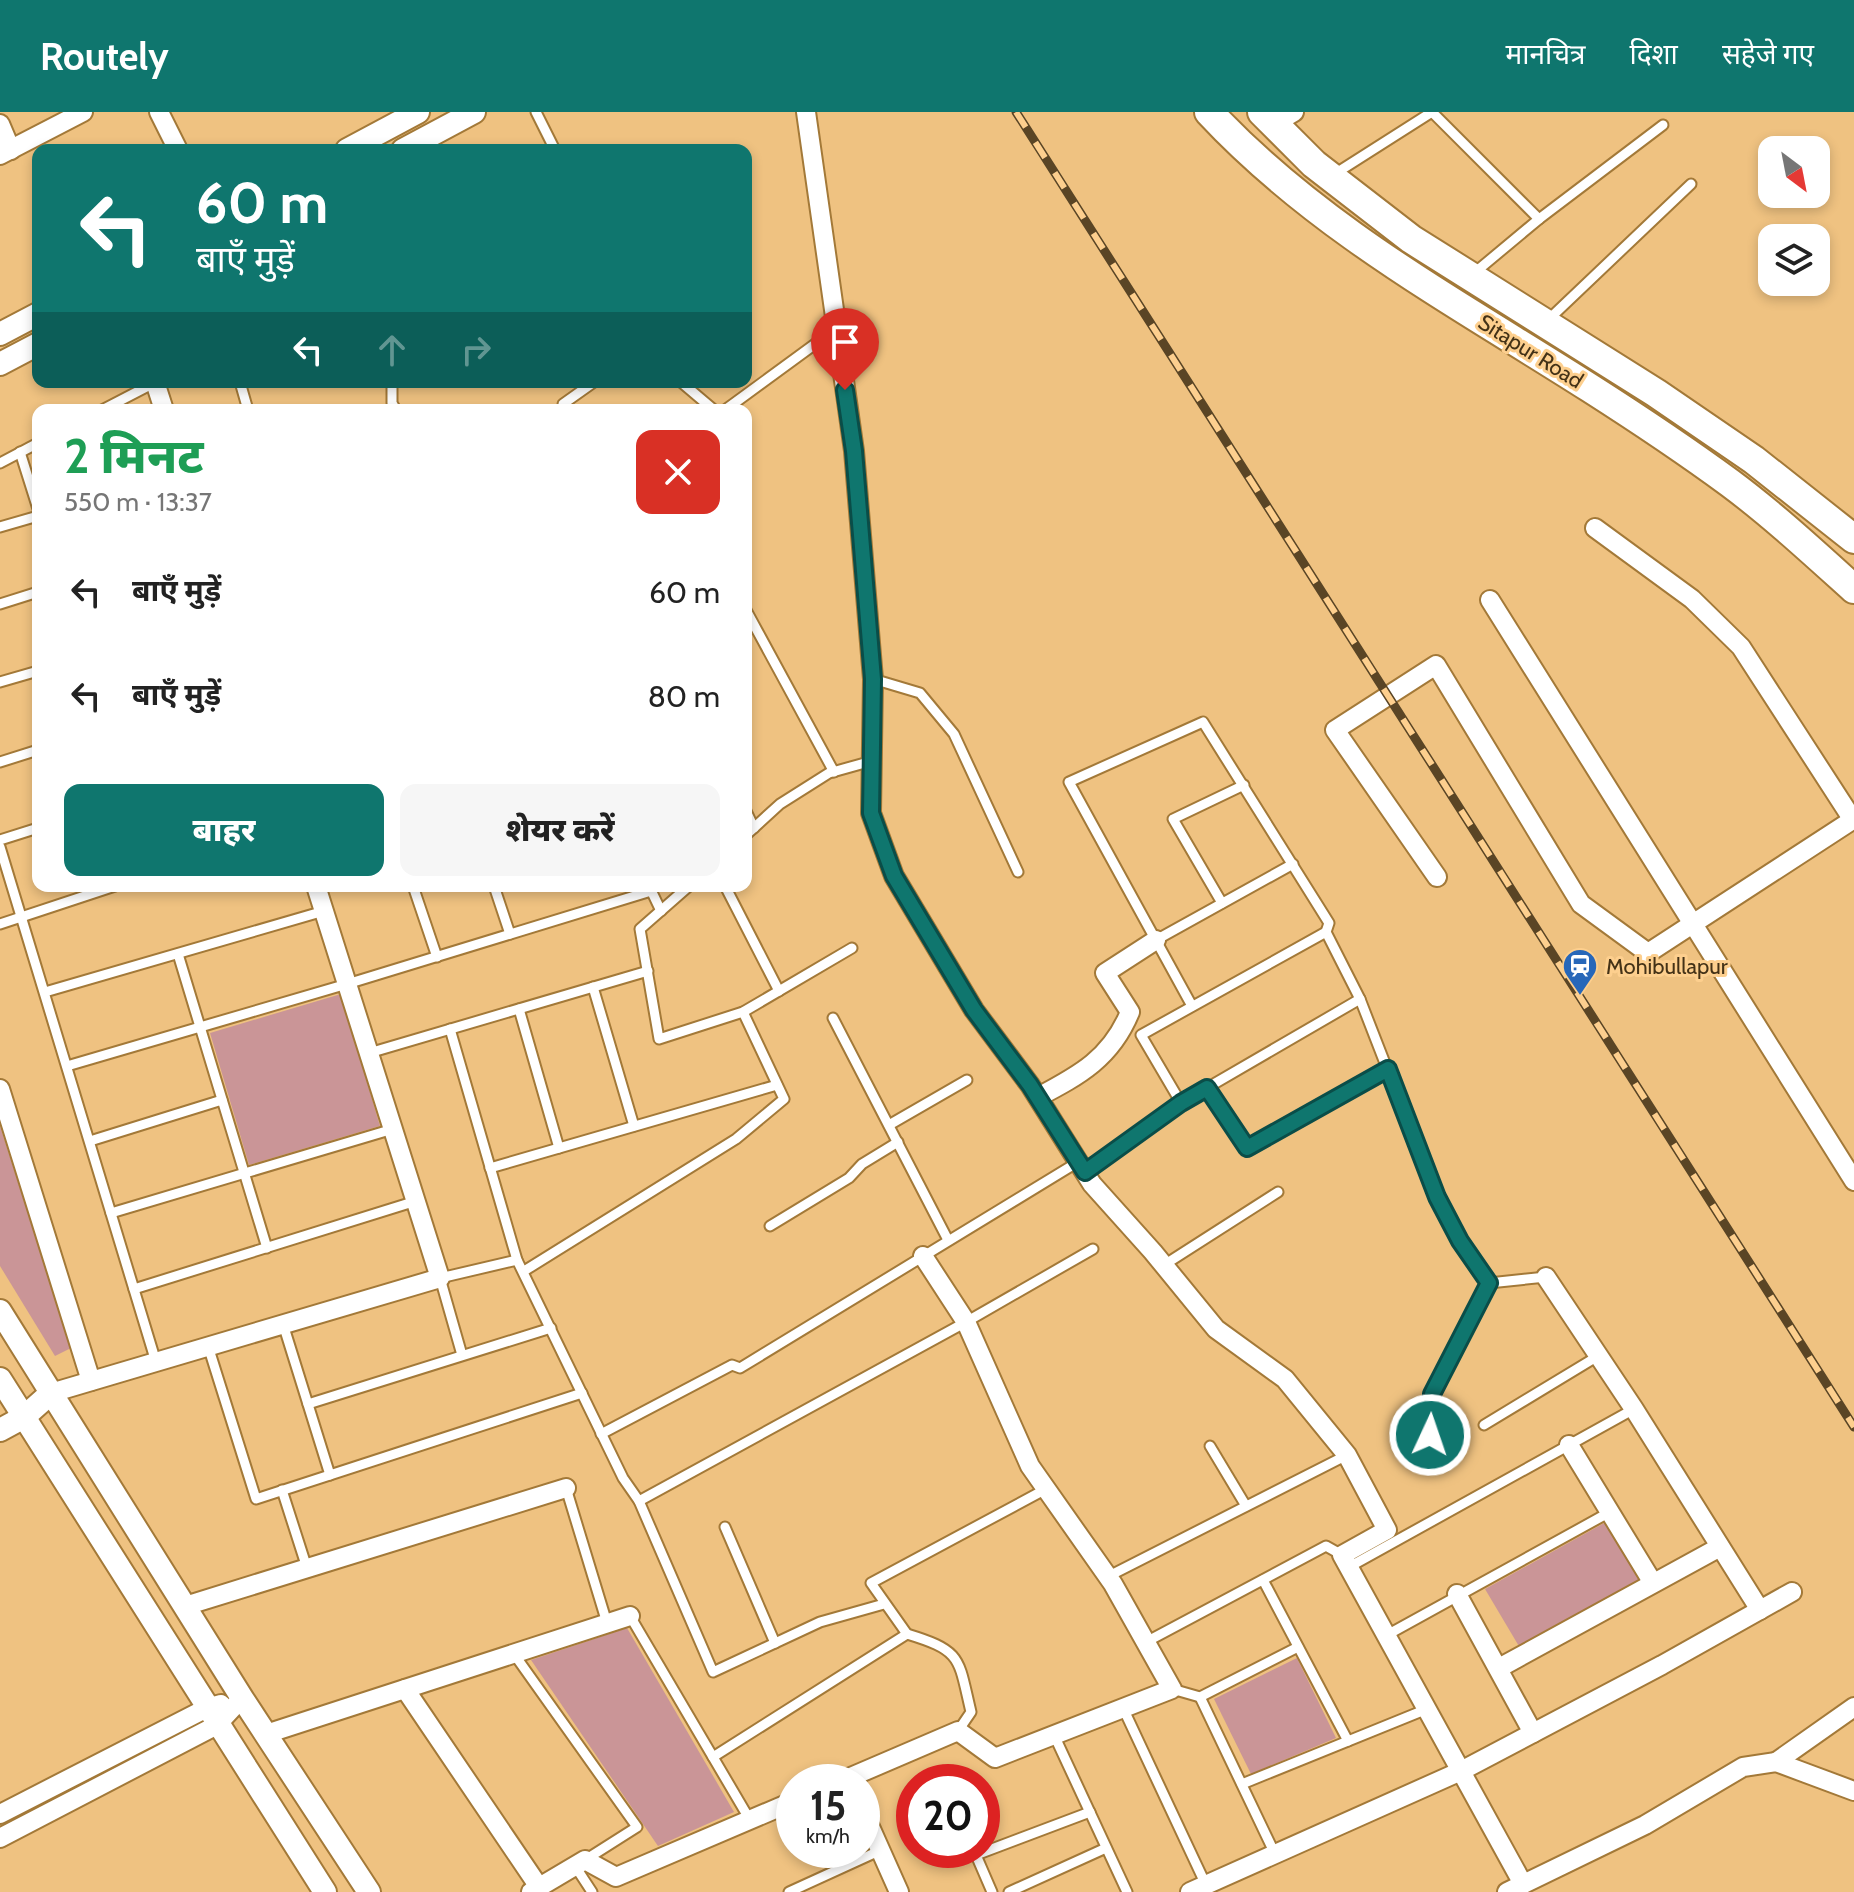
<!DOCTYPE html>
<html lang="hi">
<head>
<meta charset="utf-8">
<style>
  :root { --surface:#fff; --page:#f6f6f6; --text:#222; --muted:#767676; --accent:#0f766e }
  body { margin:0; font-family:Cabin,"Noto Sans Devanagari",sans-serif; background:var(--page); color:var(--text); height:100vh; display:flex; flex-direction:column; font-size:30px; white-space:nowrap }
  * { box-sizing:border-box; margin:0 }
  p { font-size:26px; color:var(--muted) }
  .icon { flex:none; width:44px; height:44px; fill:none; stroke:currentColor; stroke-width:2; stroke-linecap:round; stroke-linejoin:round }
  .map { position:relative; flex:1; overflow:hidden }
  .side { position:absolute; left:32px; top:292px; width:720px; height:488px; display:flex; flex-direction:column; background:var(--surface); border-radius:16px; box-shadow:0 4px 12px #0003 }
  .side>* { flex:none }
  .banner { position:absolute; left:32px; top:32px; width:720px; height:244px; border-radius:16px; box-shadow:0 4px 12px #0003; background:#0f766e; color:#fff; overflow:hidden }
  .needle { width:52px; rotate:148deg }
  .fabs { position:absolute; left:1758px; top:24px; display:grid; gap:16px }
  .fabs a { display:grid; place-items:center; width:72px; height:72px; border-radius:16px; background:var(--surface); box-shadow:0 4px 12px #0003; font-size:40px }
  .speed { position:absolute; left:776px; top:1652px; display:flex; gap:16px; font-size:40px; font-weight:700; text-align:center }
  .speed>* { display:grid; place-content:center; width:104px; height:104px; border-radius:50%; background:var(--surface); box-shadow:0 4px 12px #0003; line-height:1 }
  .speed small { font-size:20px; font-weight:400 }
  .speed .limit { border:12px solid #d22; background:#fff; color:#111 }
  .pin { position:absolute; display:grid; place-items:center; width:68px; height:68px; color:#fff; margin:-82px -34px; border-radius:50% 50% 50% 0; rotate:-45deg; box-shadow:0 0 8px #0007 }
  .pin .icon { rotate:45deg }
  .me { position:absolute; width:88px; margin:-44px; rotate:3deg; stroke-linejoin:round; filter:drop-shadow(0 0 6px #0008) }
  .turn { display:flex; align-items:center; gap:28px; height:168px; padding:0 32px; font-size:36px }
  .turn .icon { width:104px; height:104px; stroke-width:2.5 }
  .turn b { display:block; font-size:56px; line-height:68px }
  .lanes { display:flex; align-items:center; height:76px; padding:0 32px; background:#0003; justify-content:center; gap:40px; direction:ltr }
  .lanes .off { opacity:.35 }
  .round { display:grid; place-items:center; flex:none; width:84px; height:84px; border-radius:16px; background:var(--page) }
  .headline { display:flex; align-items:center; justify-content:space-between; height:136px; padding:0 32px }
  h1 { font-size:48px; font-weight:800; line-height:60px; color:#1e9e55 }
  .action { display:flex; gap:16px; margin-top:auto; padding:16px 32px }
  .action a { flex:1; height:92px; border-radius:16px; background:var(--accent); color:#fff; font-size:32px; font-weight:800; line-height:92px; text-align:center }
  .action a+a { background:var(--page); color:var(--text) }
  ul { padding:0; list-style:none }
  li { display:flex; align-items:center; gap:24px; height:104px; padding:0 32px }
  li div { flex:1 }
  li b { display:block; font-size:30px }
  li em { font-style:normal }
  header { display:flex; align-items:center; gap:48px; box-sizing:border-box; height:112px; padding:0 40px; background:var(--accent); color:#fff }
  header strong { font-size:38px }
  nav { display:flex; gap:44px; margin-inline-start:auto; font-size:28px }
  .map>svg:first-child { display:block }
  .green { fill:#ca9597 }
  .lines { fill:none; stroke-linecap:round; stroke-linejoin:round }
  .service-casing { stroke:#a37938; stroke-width:13 }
  .minor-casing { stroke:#a37938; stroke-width:22 }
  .tertiary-casing { stroke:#a37938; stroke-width:26 }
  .primary-casing { stroke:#a37938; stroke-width:32 }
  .service { stroke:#fff; stroke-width:9 }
  .minor { stroke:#fff; stroke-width:18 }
  .tertiary { stroke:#fff; stroke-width:22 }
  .primary { stroke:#fff; stroke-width:28 }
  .rail-casing { stroke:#5a4525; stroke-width:9 }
  .rail { stroke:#fdcf8e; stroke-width:6; stroke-dasharray:18; stroke-linecap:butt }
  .route-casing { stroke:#0a4d48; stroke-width:20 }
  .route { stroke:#0f766e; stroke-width:14 }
  .labels { text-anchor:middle; stroke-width:6; stroke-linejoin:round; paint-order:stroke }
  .street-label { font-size:22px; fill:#443217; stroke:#fdcf8e }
  .poi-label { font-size:22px; fill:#443217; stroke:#fdcf8e; text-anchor:start }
</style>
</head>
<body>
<header>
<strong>Routely</strong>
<nav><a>मानचित्र</a><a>दिशा</a><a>सहेजे गए</a></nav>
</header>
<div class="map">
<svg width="1854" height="1780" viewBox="0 0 1854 1780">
  <rect width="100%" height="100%" fill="#efc281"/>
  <!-- green -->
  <g class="green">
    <path d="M341 882 380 1014 249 1053 210 921Z"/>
    <path d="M0 1014 71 1236 55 1244 0 1154Z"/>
    <path d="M1606 1410 1640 1469 1520 1536 1485 1477Z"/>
    <path d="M627 1516 734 1700 658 1734 531 1548Z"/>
    <path d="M1297 1546 1336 1626 1251 1662 1214 1587Z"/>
  </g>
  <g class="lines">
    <defs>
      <g id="service">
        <path d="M536 0 555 38"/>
        <path d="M1432 0 1539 107 1473 162"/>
        <path d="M1333 63 1432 0"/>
        <path d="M1539 107 1663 13"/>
        <path d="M1547 209 1691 72"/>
        <path d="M240 270 248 298"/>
        <path d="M392 270V291L396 298"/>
        <path d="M681 270 714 298"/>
        <path d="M563 292 594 270"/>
        <path d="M102 298 156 270"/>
        <path d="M725 298 837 216"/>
        <path d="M20 340 38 397"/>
        <path d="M0 351 38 331"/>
        <path d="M0 415 38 404"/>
        <path d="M0 492 38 480"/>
        <path d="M746 498 834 660"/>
        <path d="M873 567 920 581 954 622 1018 760"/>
        <path d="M0 570 38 559"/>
        <path d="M0 650 38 638"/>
        <path d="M746 699 754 716"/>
        <path d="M746 723 780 692 829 661 872 649"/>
        <path d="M0 728 38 716"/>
        <path d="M0 735 156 1250"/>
        <path d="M413 774 437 845"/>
        <path d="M494 774 510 822"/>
        <path d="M649 774 661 799"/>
        <path d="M689 774 640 817 659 927 743 900 852 836"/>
        <path d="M725 774 779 879"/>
        <path d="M1222 791 1173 707 1244 673"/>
        <path d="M0 812 115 774"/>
        <path d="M1156 828 1293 752"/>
        <path d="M178 842 267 1136"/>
        <path d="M593 875 634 1014"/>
        <path d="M45 880 324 799"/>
        <path d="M1192 894 1069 670 1203 610 1329 811 1326 820 1360 887 1437 1085 1460 1129 1489 1171"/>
        <path d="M519 897 559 1036"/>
        <path d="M833 906 948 1128"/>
        <path d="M450 917 517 1148 623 1366 639 1389 713 1560 820 1510 884 1492"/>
        <path d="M369 941 648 859"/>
        <path d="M67 954 347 872 651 779"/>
        <path d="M1207 976 1247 1036 1388 957"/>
        <path d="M1181 991 1141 923 1326 820"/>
        <path d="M889 1013 967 968"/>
        <path d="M90 1029 222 988"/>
        <path d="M490 1056 777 973"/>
        <path d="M1085 1060 1181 991 1360 887"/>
        <path d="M111 1101 393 1017"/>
        <path d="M770 1114 849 1066 862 1052 898 1030"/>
        <path d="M1164 1153 1278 1080"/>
        <path d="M524 1159 736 1027 784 987 743 900"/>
        <path d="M134 1177 416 1089"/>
        <path d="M283 1212 330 1363"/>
        <path d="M208 1234 256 1387 582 1281"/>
        <path d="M462 1243 440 1166 517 1148"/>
        <path d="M308 1292 551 1216"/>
        <path d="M1484 1313 1598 1244"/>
        <path d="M601 1322 732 1253 740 1256 1078 1050"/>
        <path d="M1210 1334 1246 1394"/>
        <path d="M1410 1350 1430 1323 1432 1282 1489 1171 1546 1165"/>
        <path d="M566 1376 607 1511"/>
        <path d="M282 1378 307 1456"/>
        <path d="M639 1389 966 1210 1093 1137"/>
        <path d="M725 1415 775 1531"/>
        <path d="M1349 1455 1634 1297"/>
        <path d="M1107 1465 1347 1343"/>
        <path d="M1263 1468 1348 1629"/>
        <path d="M630 1504 750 1708"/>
        <path d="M907 1522 871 1471 1046 1377"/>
        <path d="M1387 1523 1610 1400"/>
        <path d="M1146 1530 1326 1434 1342 1443"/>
        <path d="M514 1542 637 1715 585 1748"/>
        <path d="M1172 1577 1200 1585 1298 1535"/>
        <path d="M1200 1585 1275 1742"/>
        <path d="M1123 1596 1206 1773"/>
        <path d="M1054 1623 1127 1780"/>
        <path d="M713 1645 907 1522C963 1539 958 1546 971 1600L958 1619"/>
        <path d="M1242 1672 1427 1597"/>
        <path d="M575 1754 592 1780"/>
        <path d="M789 1780 881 1738"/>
        <path d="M992 1780 976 1743 1090 1700"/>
        <path d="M1009 1780 1106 1736"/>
      </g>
      <g id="minor">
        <path d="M159 0 178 38"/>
        <path d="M806 0 854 339 873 567 871 701 894 764 974 898 1030 973 1092 1072 1153 1140 1216 1217 1285 1267 1347 1343 1387 1418 1342 1443 1523 1772"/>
        <path d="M0 12 11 38"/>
        <path d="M1274 12 1294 0"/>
        <path d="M0 43 83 0"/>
        <path d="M155 270 164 298"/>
        <path d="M1595 416 1692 487 1741 535 1853 708"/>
        <path d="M1490 488 1854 1069"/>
        <path d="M1437 765 1335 618 1436 553 1581 792 1648 841 1854 707"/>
        <path d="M0 977 91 1269"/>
        <path d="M1038 985C1080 963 1111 946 1130 900L1105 861 1156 828"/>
        <path d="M1546 1165 1634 1297 1760 1498"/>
        <path d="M51 1281 440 1166 316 774"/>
        <path d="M1569 1333 1653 1471"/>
        <path d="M1457 1482 1533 1621"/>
        <path d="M185 1494 566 1376"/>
        <path d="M1499 1556 1720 1435"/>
        <path d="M405 1577 539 1775"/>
        <path d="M266 1622 630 1504"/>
        <path d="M1776 1650 1854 1595"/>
        <path d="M839 1670 958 1619 995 1646 1172 1577 1113 1472 1030 1354 966 1210 923 1144"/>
        <path d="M862 1697 899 1780"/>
        <path d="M0 1702 207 1596 221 1592"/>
        <path d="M0 1726 217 1613 242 1586"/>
        <path d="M531 1780 585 1748 616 1765 794 1689"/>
        <path d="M1190 1780 1461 1659 1662 1553 1792 1480"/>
        <path d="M1507 1780 1645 1713 1743 1655 1776 1650 1854 1679"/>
      </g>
      <g id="tertiary">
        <path d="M347 38 418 0"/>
        <path d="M403 38 474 0"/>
        <path d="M0 222 38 202"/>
        <path d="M0 252 38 232"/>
        <path d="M0 1199 242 1586 369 1780"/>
        <path d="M0 1267 325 1780"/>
        <path d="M0 1318 24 1305 51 1281"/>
      </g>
      <g id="primary">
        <path d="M1209 0C1317 116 1457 191 1590 276 1637 306 1685 338 1730 371 1773 403 1814 441 1854 477"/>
        <path d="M1262 0 1314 52 1411 127 1656 281 1754 348 1854 427"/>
      </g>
    </defs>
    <!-- service casing -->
    <use href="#service" class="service-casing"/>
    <!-- minor casing -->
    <use href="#minor" class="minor-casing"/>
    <!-- tertiary casing -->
    <use href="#tertiary" class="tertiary-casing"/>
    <!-- primary casing -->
    <use href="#primary" class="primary-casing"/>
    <!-- service -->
    <use href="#service" class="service"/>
    <!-- minor -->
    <use href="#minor" class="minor"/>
    <!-- tertiary -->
    <use href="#tertiary" class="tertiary"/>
    <!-- primary -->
    <use href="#primary" class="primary"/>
    <defs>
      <path id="rail" d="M1016 0 1854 1315"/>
    </defs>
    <!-- rail casing -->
    <use href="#rail" class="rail-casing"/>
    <!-- rail -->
    <use href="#rail" class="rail"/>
  </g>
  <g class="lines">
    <defs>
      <path id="route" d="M845 278 854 339 873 567 871 701 894 764 974 898 1030 973 1085 1060 1181 991 1207 976 1247 1036 1388 957 1437 1085 1460 1129 1489 1171 1432 1282 1430 1323"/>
    </defs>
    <!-- route casing -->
    <use href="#route" class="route-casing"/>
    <!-- route -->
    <use href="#route" class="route"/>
  </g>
  <!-- icons -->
  <defs>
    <symbol id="station-pin" viewBox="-11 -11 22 30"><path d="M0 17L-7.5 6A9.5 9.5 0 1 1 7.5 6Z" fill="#2767b9" stroke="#fdcf8e"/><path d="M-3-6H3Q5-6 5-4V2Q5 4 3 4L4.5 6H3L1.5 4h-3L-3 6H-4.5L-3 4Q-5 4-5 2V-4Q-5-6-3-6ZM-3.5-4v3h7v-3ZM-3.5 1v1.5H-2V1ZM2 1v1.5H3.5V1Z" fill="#fff"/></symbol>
  </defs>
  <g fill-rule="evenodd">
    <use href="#station-pin" x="1560" y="834" width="40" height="54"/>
  </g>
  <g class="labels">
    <!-- street labels -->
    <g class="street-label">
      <text transform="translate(1531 239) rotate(32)" y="8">Sitapur Road</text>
    </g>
    <!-- poi labels -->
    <g class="poi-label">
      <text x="1606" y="862">Mohibullapur</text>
    </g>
  </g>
</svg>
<div class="fabs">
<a><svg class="needle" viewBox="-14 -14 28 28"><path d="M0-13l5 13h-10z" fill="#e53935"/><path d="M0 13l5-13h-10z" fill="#767676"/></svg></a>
<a><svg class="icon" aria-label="layers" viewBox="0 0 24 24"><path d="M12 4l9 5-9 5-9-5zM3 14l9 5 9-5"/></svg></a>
</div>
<div class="speed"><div>15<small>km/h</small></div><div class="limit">20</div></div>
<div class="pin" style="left:845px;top:278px;background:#d93025"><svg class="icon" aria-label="arrive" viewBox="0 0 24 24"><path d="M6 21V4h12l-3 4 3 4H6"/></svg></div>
<svg class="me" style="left:1430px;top:1323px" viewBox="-20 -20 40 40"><circle r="17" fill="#0f766e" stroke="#fff" stroke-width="3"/><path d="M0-11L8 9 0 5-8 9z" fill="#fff"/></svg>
<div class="banner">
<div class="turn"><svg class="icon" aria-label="left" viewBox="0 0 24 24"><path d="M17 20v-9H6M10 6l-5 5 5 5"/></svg><div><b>60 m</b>बाएँ मुड़ें</div></div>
<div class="lanes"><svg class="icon" aria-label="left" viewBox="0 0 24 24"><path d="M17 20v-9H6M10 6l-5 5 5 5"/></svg><svg class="icon off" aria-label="ahead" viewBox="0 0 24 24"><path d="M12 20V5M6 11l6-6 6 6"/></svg><svg class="icon off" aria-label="right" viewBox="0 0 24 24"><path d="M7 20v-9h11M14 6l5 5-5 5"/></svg></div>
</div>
<section class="side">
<div class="headline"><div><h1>2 मिनट</h1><p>550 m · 13:37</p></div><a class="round" style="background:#d93025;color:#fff"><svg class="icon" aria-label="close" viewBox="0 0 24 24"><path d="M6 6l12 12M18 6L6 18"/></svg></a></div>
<ul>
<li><svg class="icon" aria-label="left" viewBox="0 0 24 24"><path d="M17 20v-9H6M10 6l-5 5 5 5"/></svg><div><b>बाएँ मुड़ें</b></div><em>60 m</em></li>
<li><svg class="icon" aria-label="left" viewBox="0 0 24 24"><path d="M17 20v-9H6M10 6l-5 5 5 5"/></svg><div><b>बाएँ मुड़ें</b></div><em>80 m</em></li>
</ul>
<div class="action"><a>बाहर</a><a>शेयर करें</a></div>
</section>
</div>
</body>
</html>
